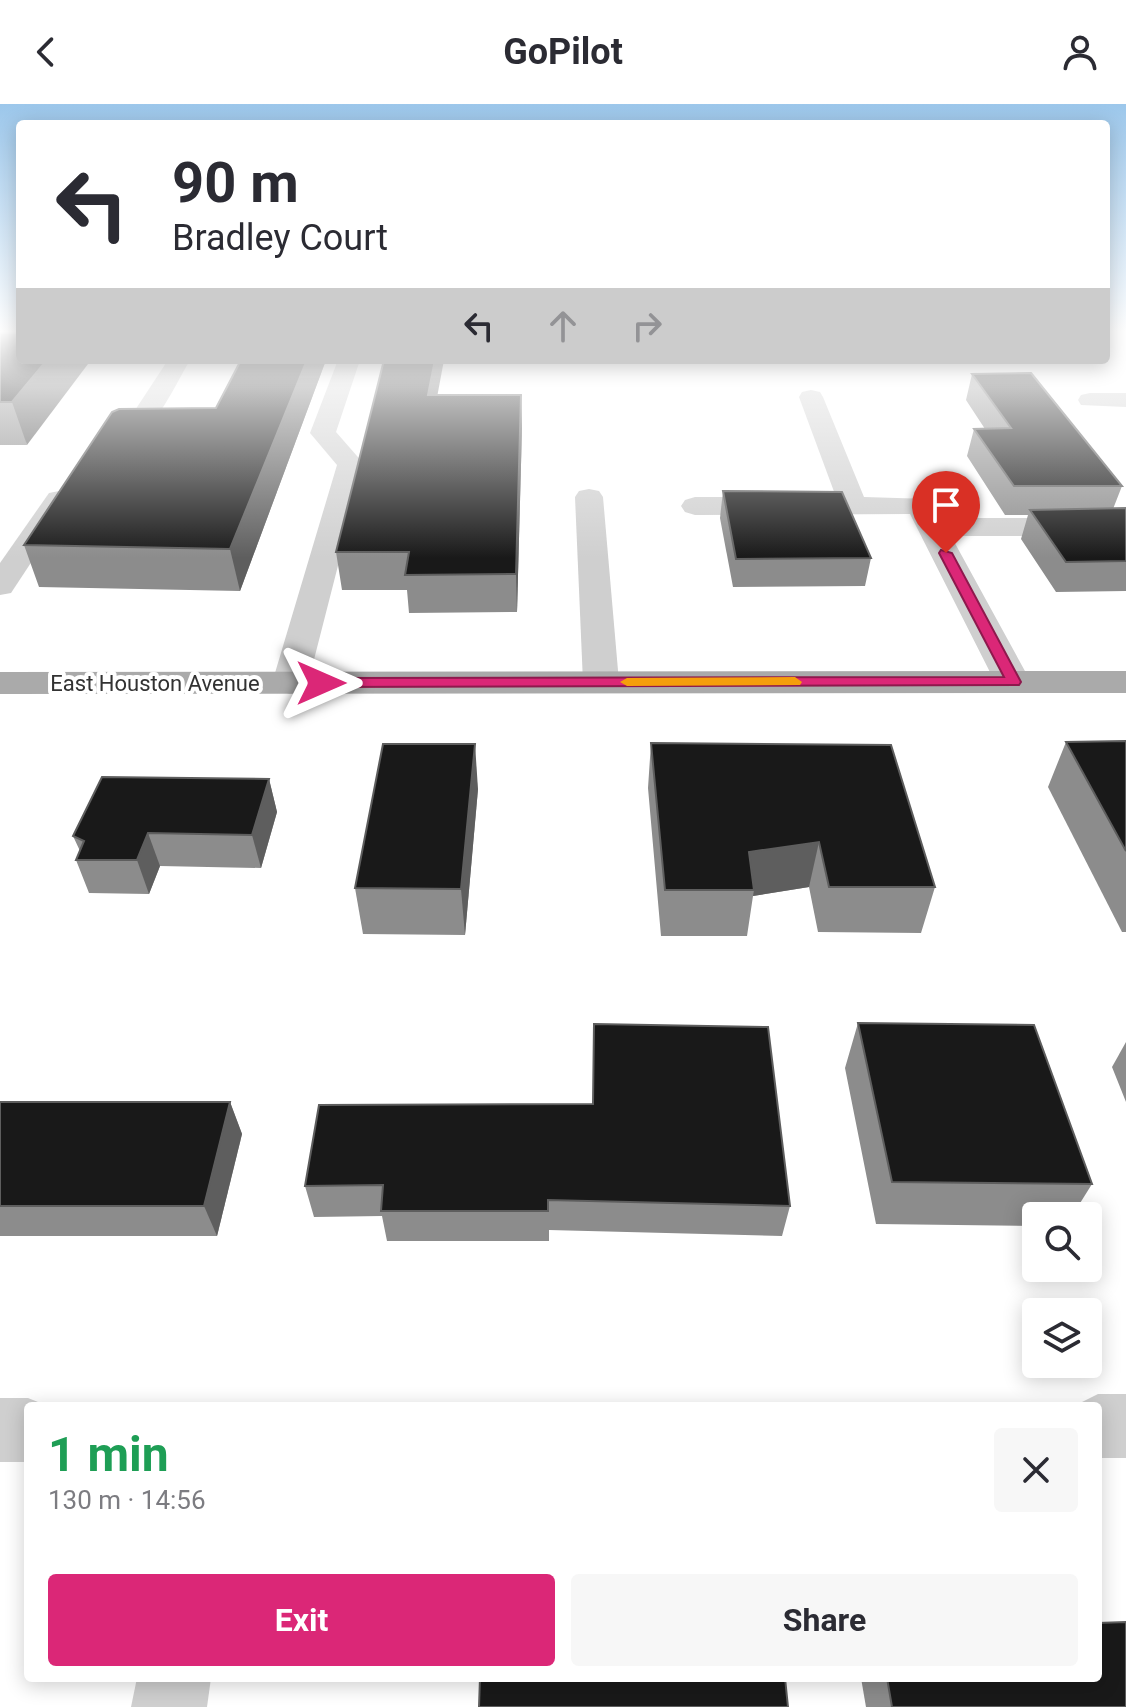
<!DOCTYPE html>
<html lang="en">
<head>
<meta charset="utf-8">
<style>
  :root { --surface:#fff; --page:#f7f7f7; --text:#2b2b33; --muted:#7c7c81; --accent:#db2777 }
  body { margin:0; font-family:Roboto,sans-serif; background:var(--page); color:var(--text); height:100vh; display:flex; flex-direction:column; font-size:30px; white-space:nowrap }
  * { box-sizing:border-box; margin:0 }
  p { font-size:26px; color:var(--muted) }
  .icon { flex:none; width:44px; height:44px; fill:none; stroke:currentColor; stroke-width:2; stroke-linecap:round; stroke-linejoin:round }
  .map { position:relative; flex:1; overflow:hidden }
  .panel { position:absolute; left:24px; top:1298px; width:1078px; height:280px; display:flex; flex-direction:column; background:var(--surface); border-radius:8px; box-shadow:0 4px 20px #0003 }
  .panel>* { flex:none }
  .guide { position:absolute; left:16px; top:16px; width:1094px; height:244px; border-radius:8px; box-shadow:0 4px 20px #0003; background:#fff; color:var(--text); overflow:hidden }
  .controls { position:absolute; left:1022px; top:1098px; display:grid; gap:16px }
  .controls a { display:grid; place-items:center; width:80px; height:80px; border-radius:8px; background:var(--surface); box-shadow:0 4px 20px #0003; font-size:40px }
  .pin { position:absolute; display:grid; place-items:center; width:68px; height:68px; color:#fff; margin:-82px -34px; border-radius:50% 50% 50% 0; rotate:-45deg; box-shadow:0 0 8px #0007 }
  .pin .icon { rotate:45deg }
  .me { position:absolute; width:88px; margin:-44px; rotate:90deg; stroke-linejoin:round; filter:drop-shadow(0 0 6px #0008) }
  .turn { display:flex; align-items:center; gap:28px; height:168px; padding:0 24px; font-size:36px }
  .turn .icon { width:104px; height:104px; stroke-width:2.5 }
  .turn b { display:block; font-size:56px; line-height:68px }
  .lanes { display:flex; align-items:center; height:76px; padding:0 24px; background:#0003; justify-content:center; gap:40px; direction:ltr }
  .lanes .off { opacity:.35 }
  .round { display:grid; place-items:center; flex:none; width:84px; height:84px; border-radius:8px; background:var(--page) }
  .overview { display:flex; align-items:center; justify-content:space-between; height:136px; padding:0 24px }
  h1 { font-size:48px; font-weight:700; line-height:60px; color:#1e9e55 }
  .action { display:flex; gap:16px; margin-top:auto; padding:16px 24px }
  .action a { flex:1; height:92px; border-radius:8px; background:var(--accent); color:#fff; font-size:32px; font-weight:700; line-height:92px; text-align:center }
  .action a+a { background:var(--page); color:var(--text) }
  header { display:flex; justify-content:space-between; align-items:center; height:104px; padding:0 24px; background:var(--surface); font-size:36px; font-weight:700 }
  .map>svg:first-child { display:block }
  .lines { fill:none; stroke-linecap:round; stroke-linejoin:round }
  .minor { fill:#cfcfcf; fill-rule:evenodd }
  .major { fill:#aaa; fill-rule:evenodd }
  .wall { fill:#8c8c8c }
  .shaded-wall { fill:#5e5e5e }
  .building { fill:#191919; stroke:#5e5e5e; stroke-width:2 }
  .route { fill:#db2777; stroke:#8e194d; stroke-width:2 }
  .slow { fill:#f59e0b }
  .labels { text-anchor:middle; stroke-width:8; stroke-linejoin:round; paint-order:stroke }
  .street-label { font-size:22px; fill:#323232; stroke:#fff }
</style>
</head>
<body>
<header><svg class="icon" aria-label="back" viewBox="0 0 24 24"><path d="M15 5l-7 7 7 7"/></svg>GoPilot<svg class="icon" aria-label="person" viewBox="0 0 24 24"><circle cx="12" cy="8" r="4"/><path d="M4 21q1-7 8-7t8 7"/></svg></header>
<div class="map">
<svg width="1126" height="1603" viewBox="0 0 1126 1603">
  <rect width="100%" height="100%" fill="#fff"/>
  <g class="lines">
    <!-- minor -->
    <g class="minor">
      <path d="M168 256H190C171 288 142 358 96 347L92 341 96 335 124 323Z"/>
      <path d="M338 256H360L336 328 364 360 308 579 302 586 290 590 278 586 272 579 337 361 310 329Z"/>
      <path d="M811 286 820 288 823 293 864 393 930 395 941 414H1126V432H951L1031 578 1025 585 1013 589 1001 585 995 578 910 410 695 411 685 408 681 402 685 396 695 393H836L799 293 802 288Z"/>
      <path d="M1090 289H1126V303L1081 301 1078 296 1081 291Z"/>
      <path d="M589 385 599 387 603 393 619 578 613 585 601 589 589 585 583 578 575 393 579 387Z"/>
      <path d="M59 387 69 389 73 395 11 489 0 491V459L49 389Z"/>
      <path d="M1098 1290H1126V1354H1098V1302H1074Z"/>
      <path d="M0 1294H28L48 1302H28V1358H0Z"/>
      <path d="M137 1574H211L207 1603H131Z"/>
    </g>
    <!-- major -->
    <path class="major" d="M1126 567V589L0 590V568Z"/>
  </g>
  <!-- wall -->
  <g class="wall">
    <path d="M0 229 27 341H0Z"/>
    <path d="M241 256H326L240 487 39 483 24 441 216 304Z"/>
    <path d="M972 270 1122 382 1113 405 1126 404V487L1056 488 1021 435 1028 411H1005L967 352 974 325H985L966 296Z"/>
    <path d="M437 291H521L522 324 517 508 409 509 407 486H342L336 448Z"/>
    <path d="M723 387 871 454 865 482 733 483 720 414Z"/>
    <path d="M1126 637V828H1122L1048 683 1066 638Z"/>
    <path d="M651 639 935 783 921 829 818 828 809 783 753 792 747 832H661L648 684Z"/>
    <path d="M269 675 277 708 261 764 160 762 149 790 89 789 76 756 80 747 73 732Z"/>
    <path d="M478 685 465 831 363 830 355 784Z"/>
    <path d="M858 919 1092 1080 1072 1112H1036V1122L876 1120 845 964Z"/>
    <path d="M594 920 790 1102 782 1132 549 1126V1137H387L382 1112 314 1113 305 1082 593 1000Z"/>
    <path d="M1126 938V998L1112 963Z"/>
    <path d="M0 998H230L242 1030 217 1132H0Z"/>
    <path d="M861 1574H1098L1126 1603H866Z"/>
  </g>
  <!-- shaded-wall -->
  <g class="shaded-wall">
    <path d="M47 256H91L27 341 12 298Z"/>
    <path d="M307 256H326L240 487 230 445Z"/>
    <path d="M435 256H444L431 325 428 291Z"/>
    <path d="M521 291 522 324 517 508 516 470Z"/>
    <path d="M475 640 478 685 465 831 461 785Z"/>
    <path d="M269 675 277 708 261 764 252 731Z"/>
    <path d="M148 729 160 762 149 790 137 756Z"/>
    <path d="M819 738 809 783 753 792 754 786 749 748Z"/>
    <path d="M230 998 242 1030 217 1132 204 1102Z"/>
  </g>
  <!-- building -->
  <g class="building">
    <path d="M0 229H20V256H47L12 298H0Z"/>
    <path d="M241 256H307L230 445 24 441 112 308 119 305 216 304Z"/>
    <path d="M384 256H435L428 291H521L516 470 405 471 409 448H336Z"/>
    <path d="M1031 269 1122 382H1014L974 325 1011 324 972 270Z"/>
    <path d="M723 387 842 388 871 454 736 455Z"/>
    <path d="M1126 404V457L1066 458 1030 406Z"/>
    <path d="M1126 637V747L1066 638Z"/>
    <path d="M651 639 891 641 935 783H829L819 738 749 748 754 786H665Z"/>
    <path d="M383 640H475L461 785 355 784Z"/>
    <path d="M102 673 269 675 252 731 148 729 137 756H76L84 737 73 732Z"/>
    <path d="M858 919 1034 921 1092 1080 892 1078Z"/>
    <path d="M594 920 768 923 790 1102 548 1096V1107H381L383 1081 305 1082 319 1001 593 1000Z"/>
    <path d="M0 998H230L204 1102H0Z"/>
    <path d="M1126 1518V1603H892L887 1574H1098V1519Z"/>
    <path d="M480 1574H785L788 1603H479Z"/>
  </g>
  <!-- sky -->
  <linearGradient id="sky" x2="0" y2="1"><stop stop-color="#9cc7eb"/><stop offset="0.5" stop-color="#fff"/><stop offset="1" stop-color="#fff" stop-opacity="0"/></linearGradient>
  <rect width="1126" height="454" fill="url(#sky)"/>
  <!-- route -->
  <path class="route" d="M941 446 952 449 1021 578 1019 581 321 583 314 579 321 574 1004 573 939 449Z"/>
  <!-- slow -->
  <path class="slow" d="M795 573 802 578 800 581 627 582 620 578 627 574Z"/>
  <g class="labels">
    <!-- street labels -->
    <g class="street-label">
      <text x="155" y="587">East Houston Avenue</text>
    </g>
  </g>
</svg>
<div class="controls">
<a><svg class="icon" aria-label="search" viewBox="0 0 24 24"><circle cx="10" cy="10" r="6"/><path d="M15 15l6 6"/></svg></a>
<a><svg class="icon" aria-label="layers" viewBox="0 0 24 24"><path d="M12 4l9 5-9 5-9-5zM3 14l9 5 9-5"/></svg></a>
</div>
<div class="pin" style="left:946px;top:449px;background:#d93025"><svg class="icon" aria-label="arrive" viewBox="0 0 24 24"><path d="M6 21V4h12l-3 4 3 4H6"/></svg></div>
<svg class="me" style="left:321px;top:579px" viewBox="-20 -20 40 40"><path d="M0-17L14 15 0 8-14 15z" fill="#db2777" stroke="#fff" stroke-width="4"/></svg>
<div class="guide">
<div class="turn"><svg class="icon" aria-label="left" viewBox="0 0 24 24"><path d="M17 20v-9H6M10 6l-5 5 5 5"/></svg><div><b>90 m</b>Bradley Court</div></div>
<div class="lanes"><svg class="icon" aria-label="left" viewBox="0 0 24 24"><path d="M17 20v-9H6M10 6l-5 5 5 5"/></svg><svg class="icon off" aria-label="ahead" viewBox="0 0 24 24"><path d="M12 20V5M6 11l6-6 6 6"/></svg><svg class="icon off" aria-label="right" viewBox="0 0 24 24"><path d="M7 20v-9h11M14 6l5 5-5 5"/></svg></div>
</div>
<section class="panel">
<div class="overview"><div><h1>1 min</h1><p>130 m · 14:56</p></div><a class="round"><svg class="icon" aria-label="close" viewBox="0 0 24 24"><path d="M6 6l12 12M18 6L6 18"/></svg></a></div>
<div class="action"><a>Exit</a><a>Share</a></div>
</section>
</div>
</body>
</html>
